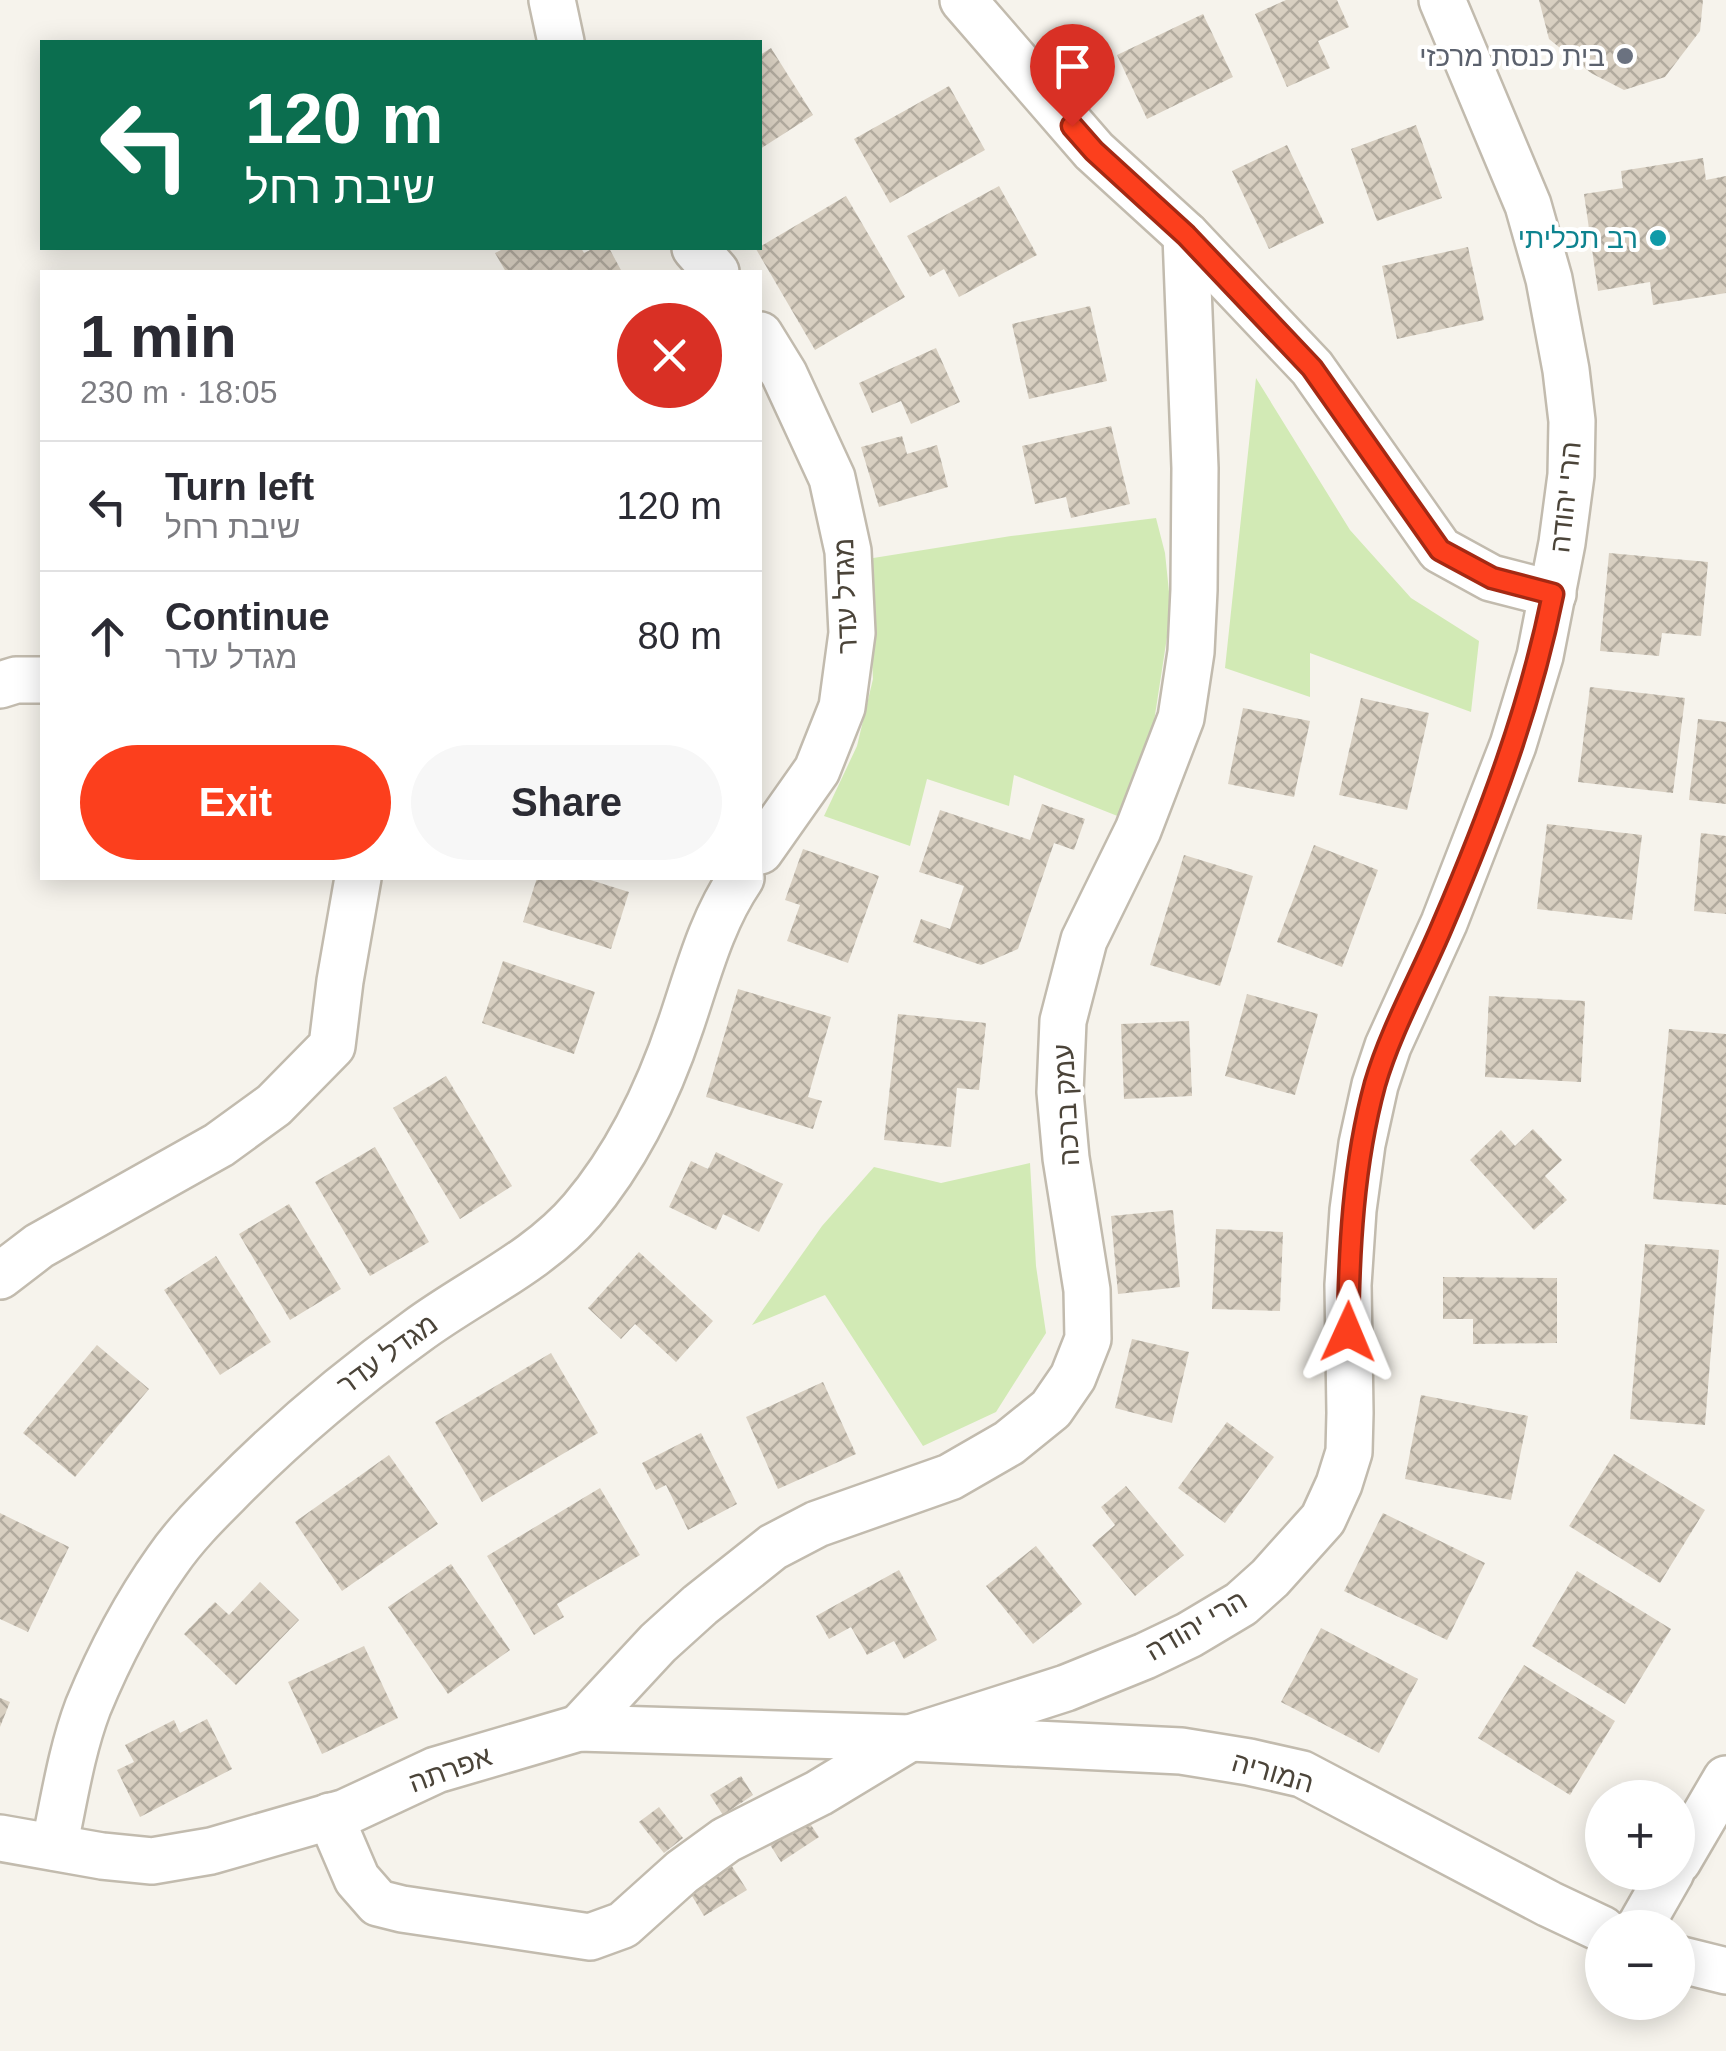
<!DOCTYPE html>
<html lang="en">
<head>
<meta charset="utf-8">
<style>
  :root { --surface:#fff; --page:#f7f7f7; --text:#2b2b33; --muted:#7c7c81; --line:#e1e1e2; --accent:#fc3f1d }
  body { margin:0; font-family:Arial,"Noto Sans Hebrew",sans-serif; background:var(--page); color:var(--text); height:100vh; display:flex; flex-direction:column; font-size:38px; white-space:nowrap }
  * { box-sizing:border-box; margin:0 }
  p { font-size:32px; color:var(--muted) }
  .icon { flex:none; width:55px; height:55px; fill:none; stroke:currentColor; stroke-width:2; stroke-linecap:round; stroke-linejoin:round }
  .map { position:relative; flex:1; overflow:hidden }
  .sheet { position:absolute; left:40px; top:270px; width:722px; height:610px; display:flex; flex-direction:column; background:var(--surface); border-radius:0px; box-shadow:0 5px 25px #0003 }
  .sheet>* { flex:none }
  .top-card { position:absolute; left:40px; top:40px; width:722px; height:210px; border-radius:0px; box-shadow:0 5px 25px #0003; background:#0b6e4f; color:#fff; overflow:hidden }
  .fabs { position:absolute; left:1585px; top:1780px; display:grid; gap:20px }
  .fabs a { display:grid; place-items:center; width:110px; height:110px; border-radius:50%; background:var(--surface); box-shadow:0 5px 25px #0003; font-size:50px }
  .pin { position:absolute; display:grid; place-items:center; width:85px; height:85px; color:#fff; margin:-102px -42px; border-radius:50% 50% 50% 0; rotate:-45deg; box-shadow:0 0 10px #0007 }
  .pin .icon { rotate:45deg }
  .me { position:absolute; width:110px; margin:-55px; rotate:1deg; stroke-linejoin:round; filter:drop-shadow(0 0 8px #0008) }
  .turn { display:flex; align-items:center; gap:35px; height:210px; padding:0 40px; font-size:45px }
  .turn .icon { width:130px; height:130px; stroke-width:2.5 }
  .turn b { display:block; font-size:70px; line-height:85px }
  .round { display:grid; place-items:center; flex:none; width:105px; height:105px; border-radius:52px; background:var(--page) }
  .headline { display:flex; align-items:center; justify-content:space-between; height:170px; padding:0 40px }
  h1 { font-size:60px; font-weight:700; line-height:75px }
  .cta { display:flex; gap:20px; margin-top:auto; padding:20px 40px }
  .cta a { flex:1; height:115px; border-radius:60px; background:var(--accent); color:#fff; font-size:40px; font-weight:700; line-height:115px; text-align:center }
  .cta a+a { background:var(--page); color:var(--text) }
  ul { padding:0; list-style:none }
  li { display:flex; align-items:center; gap:30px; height:130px; padding:0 40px; border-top:2px solid var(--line) }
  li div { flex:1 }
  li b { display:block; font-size:38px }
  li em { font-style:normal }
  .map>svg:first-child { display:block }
  .green { fill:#d2eab5 }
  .building { fill:url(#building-cross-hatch) }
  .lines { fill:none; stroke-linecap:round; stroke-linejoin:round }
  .minor-casing { stroke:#c2bbae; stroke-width:50 }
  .minor { stroke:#fff; stroke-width:45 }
  .route-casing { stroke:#a42913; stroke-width:25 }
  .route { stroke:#fc3f1d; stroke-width:18 }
  .worship-dot { fill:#6b7280; stroke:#fff; stroke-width:4 }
  .culture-dot { fill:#0f9aa8; stroke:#fff; stroke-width:4 }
  .labels { text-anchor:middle; stroke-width:8; stroke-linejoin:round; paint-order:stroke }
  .worship-label { font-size:28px; fill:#5b616d; stroke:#fff; text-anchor:end }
  .culture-label { font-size:28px; fill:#0d838f; stroke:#fff; text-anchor:end }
  .street-label { font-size:28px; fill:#4b4439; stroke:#fff }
</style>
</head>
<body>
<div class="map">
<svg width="1726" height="2051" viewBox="0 0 1726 2051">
  <defs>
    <pattern id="building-cross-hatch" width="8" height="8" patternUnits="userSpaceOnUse" patternTransform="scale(2.5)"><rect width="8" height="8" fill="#d8cfc1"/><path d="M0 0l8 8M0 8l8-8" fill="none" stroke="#b1aa9e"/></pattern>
  </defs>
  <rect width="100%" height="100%" fill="#f6f3ec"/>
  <!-- green -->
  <g class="green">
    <path d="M1256 378 1350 530 1411 598 1479 641 1471 712 1310 653V697L1225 668Z"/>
    <path d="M1156 518 1165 553 1171 611 1151 741 1120 817 1014 775 1009 806 927 779 910 846 824 816 857 746 873 679 867 559 1011 536Z"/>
    <path d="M1030 1163 1036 1266 1046 1333 996 1412 923 1446 825 1295 752 1325 822 1226 874 1167 941 1183Z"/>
  </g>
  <!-- building -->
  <g class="building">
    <path d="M1286 0H1337L1349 27 1318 41 1330 68 1287 87 1255 14Z"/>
    <path d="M1539 0H1703L1700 31 1665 77 1624 90 1591 73 1549 39Z"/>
    <path d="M1203 14 1233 77 1147 119 1117 55Z"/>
    <path d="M771 48 813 115 760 149V55Z"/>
    <path d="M949 86 985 150 890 203 854 139Z"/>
    <path d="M1416 125 1442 198 1377 221 1351 149Z"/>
    <path d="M1287 145 1324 223 1269 249 1232 171Z"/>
    <path d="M1703 158 1706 180 1726 176V293L1653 305 1650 282 1598 291 1584 194 1623 188 1621 171Z"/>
    <path d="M999 186 1037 255 959 297 944 269 930 277 907 236Z"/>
    <path d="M846 196 905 297 815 350 756 249Z"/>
    <path d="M1468 247 1484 320 1397 339 1382 266Z"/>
    <path d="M505 248H581L584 253 594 248H609L622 272H506L495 253Z"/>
    <path d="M1090 306 1107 381 1029 399 1012 324Z"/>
    <path d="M936 348 960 402 911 424 901 401 872 413 859 383Z"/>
    <path d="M1111 426 1130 504 1071 518 1066 497 1035 504 1022 446Z"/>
    <path d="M902 436 907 454 937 445 948 487 879 507 861 447Z"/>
    <path d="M1609 553 1708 562 1701 636 1662 633 1659 656 1600 651Z"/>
    <path d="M1590 687 1685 698 1673 793 1578 782Z"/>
    <path d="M1361 698 1429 713 1407 810 1339 795Z"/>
    <path d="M1243 708 1310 721 1294 797 1228 784Z"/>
    <path d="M1698 719 1726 722V804L1689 800Z"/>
    <path d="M1042 804 1085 819 1074 850 1054 843 1018 949 981 965 913 942 921 919 950 929 964 886 919 872 940 810 1030 840Z"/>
    <path d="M1547 824 1642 835 1632 920 1537 909Z"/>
    <path d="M1701 833 1726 836V914L1694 911Z"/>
    <path d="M1314 845 1378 870 1342 967 1277 942Z"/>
    <path d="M803 849 879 876 848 963 787 941 800 905 785 900Z"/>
    <path d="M1184 855 1253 876 1220 986 1150 965Z"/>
    <path d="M537 878H584L629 892 611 949 523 922Z"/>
    <path d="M503 961 595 992 574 1054 482 1023Z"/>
    <path d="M738 989 831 1017 808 1097 822 1101 813 1129 706 1097Z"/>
    <path d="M1247 994 1318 1014 1295 1095 1225 1076Z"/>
    <path d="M1489 996 1585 1001 1581 1082 1485 1077Z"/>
    <path d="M898 1014 986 1023 979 1090 957 1088 951 1147 884 1140Z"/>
    <path d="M1189 1021 1192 1096 1124 1099 1121 1024Z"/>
    <path d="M1669 1029 1726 1034V1205L1653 1199Z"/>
    <path d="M446 1076 512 1186 460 1219 393 1108Z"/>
    <path d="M1533 1129 1562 1160 1545 1176 1567 1200 1534 1230 1470 1160 1501 1130 1515 1146Z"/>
    <path d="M375 1147 429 1242 370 1276 315 1182Z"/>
    <path d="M716 1152 783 1184 759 1232 723 1214 716 1230 669 1207 691 1161 708 1169Z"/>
    <path d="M289 1204 341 1289 290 1320 239 1234Z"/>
    <path d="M1173 1210 1180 1287 1118 1294 1111 1216Z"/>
    <path d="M1216 1229 1283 1232 1280 1311 1212 1309Z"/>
    <path d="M1645 1244 1719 1250 1705 1425 1630 1419Z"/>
    <path d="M639 1252 713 1321 676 1362 635 1324 621 1339 588 1308Z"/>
    <path d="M216 1256 271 1342 220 1375 164 1290Z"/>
    <path d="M1443 1277 1557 1278V1343L1473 1344V1319H1443Z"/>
    <path d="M1132 1339 1189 1352 1172 1423 1115 1408Z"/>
    <path d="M97 1345 149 1389 75 1477 23 1433Z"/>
    <path d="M551 1353 598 1433 482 1502 435 1422Z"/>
    <path d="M823 1382 856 1454 778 1489 746 1417Z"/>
    <path d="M1421 1395 1528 1416 1511 1500 1405 1479Z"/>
    <path d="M1227 1422 1274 1457 1225 1523 1178 1488Z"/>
    <path d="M701 1433 737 1504 688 1530 666 1485 656 1490 642 1463Z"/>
    <path d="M1614 1454 1705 1510 1660 1583 1569 1526Z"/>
    <path d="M389 1455 438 1524 342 1591 295 1522Z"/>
    <path d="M1126 1486 1184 1555 1135 1596 1092 1545 1115 1525 1101 1507Z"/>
    <path d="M600 1488 640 1555 557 1604 564 1617 534 1635 487 1556Z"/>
    <path d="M0 1513 69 1547 28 1632 0 1619Z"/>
    <path d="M1383 1513 1485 1563 1447 1640 1344 1591Z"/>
    <path d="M1036 1546 1082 1604 1033 1644 986 1586Z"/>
    <path d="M451 1564 510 1650 448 1694 388 1607Z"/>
    <path d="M899 1570 937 1640 904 1659 894 1641 867 1655 851 1627 829 1639 816 1616Z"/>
    <path d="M1577 1571 1671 1629 1625 1704 1532 1646Z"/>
    <path d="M260 1582 299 1620 236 1685 184 1634 215 1602 229 1615Z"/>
    <path d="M1321 1628 1418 1679 1379 1753 1281 1702Z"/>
    <path d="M364 1646 398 1718 322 1754 288 1682Z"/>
    <path d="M1524 1665 1615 1721 1570 1795 1478 1738Z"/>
    <path d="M0 1698 10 1702 0 1727Z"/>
    <path d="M207 1719 232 1769 140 1817 117 1770 134 1762 125 1745 174 1720 180 1733Z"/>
    <path d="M741 1776 753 1795 723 1815 710 1795Z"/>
    <path d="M659 1807 683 1838 664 1853 639 1822Z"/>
    <path d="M805 1816 819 1837 781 1862 767 1840Z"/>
    <path d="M728 1860 747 1890 704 1916 686 1886Z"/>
  </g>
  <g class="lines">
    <defs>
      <g id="minor">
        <path d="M552 0 561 42"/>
        <path d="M963 0 1094 151 1186 235 1312 368 1440 550 1491 578 1553 594"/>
        <path d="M695 248 716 272"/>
        <path d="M760 335 784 374 832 478 848 551 852 633 842 707 817 770 760 851"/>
        <path d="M0 685 16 680H42"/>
        <path d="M0 1276 39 1246 219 1145 274 1105 332 1046 340 981 358 878"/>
        <path d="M579 1728 658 1643 700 1605 773 1547 817 1524 950 1477 1009 1443 1051 1409 1073 1377 1088 1339 1087 1290 1066 1158 1060 1092 1063 1021 1084 940 1138 830 1181 718 1191 652 1194 590 1195 468 1186 235"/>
        <path d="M330 1816 357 1879 378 1903 402 1909 590 1937 623 1925 682 1872 726 1840 819 1793 910 1738 1066 1688 1145 1656 1189 1635 1241 1604 1270 1578 1323 1519 1339 1484 1349 1452 1350 1413 1348 1285 1353 1210 1362 1144 1375 1085 1388 1046 1444 923 1513 745 1540 656 1562 543 1571 475 1572 421 1566 370 1549 279 1528 205 1442 0"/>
        <path d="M0 1838 102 1856 152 1861 211 1851 346 1812 436 1770 579 1728 910 1738 1181 1751 1249 1762 1302 1774 1549 1904 1602 1929"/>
        <path d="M54 1847C64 1801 71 1752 88 1707 109 1656 135 1606 167 1561 184 1536 206 1514 227 1493 286 1433 349 1380 417 1331 471 1291 538 1262 582 1210 627 1157 659 1090 681 1024 698 974 711 922 741 878"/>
        <path d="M1678 1861 1726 1779"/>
        <path d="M1639 1928 1671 1872"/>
        <path d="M1678 1959 1726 1971"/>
      </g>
    </defs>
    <!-- minor casing -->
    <use href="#minor" class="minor-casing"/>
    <!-- minor -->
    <use href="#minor" class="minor"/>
  </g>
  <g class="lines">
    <defs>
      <path id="route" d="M1072 126 1094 151 1186 235 1312 368 1440 550 1492 578 1553 594C1530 708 1489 817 1443 924 1421 977 1391 1029 1375 1084 1353 1165 1349 1250 1348 1332"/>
    </defs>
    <!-- route casing -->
    <use href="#route" class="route-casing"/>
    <!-- route -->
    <use href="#route" class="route"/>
  </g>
  <!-- markers -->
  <circle class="worship-dot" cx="1625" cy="56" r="10"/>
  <circle class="culture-dot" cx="1658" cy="238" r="10"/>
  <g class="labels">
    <!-- worship labels -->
    <g class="worship-label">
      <text x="1605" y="66">בית כנסת מרכזי</text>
    </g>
    <!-- culture labels -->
    <g class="culture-label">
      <text x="1638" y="248">רב תכליתי</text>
    </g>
    <!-- street labels -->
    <g class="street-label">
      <text transform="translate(1565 497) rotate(-84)" y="10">הרי יהודה</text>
      <text transform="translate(845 596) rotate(-92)" y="10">מגדל עדר</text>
      <text transform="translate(1066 1105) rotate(-93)" y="10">עמק ברכה</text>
      <text transform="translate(387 1354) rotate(-36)" y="10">מגדל עדר</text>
      <text transform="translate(1196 1625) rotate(-30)" y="10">הרי יהודה</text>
      <text transform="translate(450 1769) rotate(-20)" y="10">אפרתה</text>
      <text transform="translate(1273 1772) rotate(16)" y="10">המוריה</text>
    </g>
  </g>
</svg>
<div class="fabs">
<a>+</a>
<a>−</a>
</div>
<div class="pin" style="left:1072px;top:126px;background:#d93025"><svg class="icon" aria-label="arrive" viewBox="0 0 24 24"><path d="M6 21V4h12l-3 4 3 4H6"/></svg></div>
<svg class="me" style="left:1348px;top:1332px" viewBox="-20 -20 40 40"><path d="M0-17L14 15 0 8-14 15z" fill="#fc3f1d" stroke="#fff" stroke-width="4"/></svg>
<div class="top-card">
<div class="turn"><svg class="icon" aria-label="left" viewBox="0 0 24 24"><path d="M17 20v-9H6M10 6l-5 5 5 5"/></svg><div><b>120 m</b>שיבת רחל</div></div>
</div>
<section class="sheet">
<div class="headline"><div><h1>1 min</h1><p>230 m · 18:05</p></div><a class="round" style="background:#d93025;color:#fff"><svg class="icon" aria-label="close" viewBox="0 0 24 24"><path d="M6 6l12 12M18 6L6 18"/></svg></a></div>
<ul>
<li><svg class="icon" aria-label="left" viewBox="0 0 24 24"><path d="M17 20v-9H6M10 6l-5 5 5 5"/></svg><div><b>Turn left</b><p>שיבת רחל</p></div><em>120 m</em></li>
<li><svg class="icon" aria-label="ahead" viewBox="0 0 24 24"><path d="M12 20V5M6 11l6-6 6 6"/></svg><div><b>Continue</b><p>מגדל עדר</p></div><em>80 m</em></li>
</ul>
<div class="cta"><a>Exit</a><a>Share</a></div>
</section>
</div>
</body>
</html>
